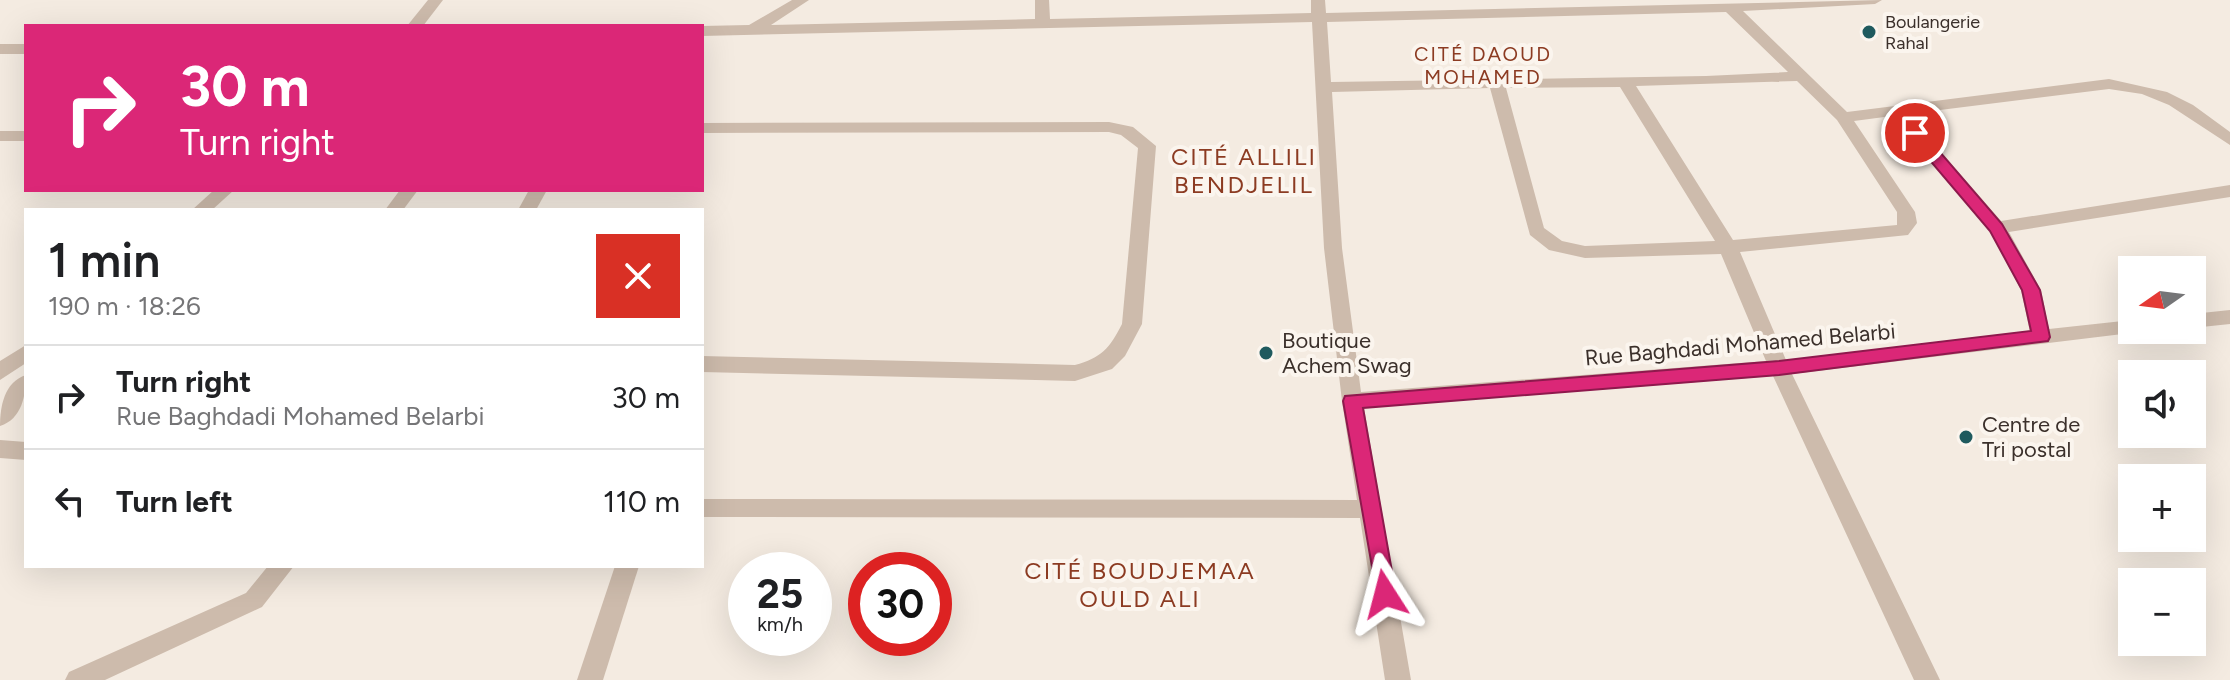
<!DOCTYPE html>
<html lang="en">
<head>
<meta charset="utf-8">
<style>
  :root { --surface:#fff; --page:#f2f2f2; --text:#202124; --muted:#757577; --line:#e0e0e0 }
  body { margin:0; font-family:Figtree,sans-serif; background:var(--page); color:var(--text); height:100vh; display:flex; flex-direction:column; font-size:30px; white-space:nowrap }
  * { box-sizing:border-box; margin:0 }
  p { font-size:26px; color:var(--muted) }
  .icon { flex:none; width:44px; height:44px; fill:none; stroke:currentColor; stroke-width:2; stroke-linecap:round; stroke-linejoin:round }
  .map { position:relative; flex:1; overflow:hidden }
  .sheet { position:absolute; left:24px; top:208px; width:680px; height:360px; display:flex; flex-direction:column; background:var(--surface); border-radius:0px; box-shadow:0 8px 32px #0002 }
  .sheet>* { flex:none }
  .top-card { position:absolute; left:24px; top:24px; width:680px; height:168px; border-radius:0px; box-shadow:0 8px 32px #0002; background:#db2777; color:#fff; overflow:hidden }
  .needle { width:52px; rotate:256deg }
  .controls { position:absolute; left:2118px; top:256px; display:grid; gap:16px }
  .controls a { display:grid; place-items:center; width:88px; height:88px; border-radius:0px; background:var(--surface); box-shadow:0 8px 32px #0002; font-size:40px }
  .speed { position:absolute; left:728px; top:552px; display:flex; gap:16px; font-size:40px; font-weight:700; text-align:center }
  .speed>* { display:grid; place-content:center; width:104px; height:104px; border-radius:50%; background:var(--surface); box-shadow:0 8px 32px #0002; line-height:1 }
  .speed small { font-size:20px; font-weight:400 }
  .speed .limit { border:12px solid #d22; background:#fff; color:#111 }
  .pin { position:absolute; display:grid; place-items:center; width:68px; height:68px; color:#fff; margin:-34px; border:4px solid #fff; border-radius:50%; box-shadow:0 2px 8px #0007 }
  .me { position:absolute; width:88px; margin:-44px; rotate:351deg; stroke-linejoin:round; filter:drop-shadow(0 0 6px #0008) }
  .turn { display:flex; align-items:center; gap:28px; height:168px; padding:0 24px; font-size:36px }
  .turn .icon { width:104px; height:104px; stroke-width:2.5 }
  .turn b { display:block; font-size:56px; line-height:68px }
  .round { display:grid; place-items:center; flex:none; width:84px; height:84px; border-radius:0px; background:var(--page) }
  .headline { display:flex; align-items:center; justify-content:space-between; height:136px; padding:0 24px }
  h1 { font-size:48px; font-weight:600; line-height:60px }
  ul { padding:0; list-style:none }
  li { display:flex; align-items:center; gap:24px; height:104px; padding:0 24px; border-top:2px solid var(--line) }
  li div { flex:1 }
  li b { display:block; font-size:30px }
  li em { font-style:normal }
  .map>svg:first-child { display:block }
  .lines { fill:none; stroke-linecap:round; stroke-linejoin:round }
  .minor { fill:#cdbbac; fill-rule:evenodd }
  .route { fill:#db2777; stroke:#8e194d; stroke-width:2 }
  .poi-dot { fill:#1f5a5e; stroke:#fbf5ee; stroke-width:3 }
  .labels { text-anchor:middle; stroke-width:8; stroke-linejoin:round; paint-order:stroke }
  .far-poi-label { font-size:18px; fill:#3b302b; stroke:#fbf5ee; text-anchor:start }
  .far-neighbourhood-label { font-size:20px; letter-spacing:2px; fill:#8c3b22; stroke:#fbf5ee }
  .poi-label { font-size:22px; fill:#3b302b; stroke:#fbf5ee; text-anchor:start }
  .street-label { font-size:22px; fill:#3b302b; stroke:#fbf5ee }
  .neighbourhood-label { font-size:24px; letter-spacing:2px; fill:#8c3b22; stroke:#fbf5ee }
</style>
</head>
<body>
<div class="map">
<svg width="2230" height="680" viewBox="0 0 2230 680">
  <rect width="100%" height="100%" fill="#f4ebe1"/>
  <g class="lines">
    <!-- minor -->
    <g class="minor">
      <path d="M428 0H443L423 26H407Z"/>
      <path d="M792 0H809L771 25 1035 19V0H1049L1050 19 1311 13V0H1325L1326 13 1882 0 1875 4 1743 11 1847 112 2109 79 2167 92 2193 105 2230 132V145L2169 105 2142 94 2109 89 1908 114 2001 221 2230 185V197L2009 232 2041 290 2049 329 2132 320V330L2139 332 1792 374 1940 680H1914L1773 376 1364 408 1411 680H1385L1360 518 702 517V499L1357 500 1342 401 1324 248 1312 22 702 36V26L749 25ZM1726 12 1788 72 1706 76 1331 82 1327 22ZM1797 81 1837 120 1897 212V225L1733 240 1636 86ZM1620 87 1715 241 1585 246 1562 241 1544 228 1506 88ZM1490 88 1530 235 1549 250 1585 258 1721 254 1766 361 1361 392 1342 248 1332 92ZM1892 116 1990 231 2021 290 2030 332 1786 360 1740 252 1908 235 1917 223 1915 212 1854 121Z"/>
      <rect x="0" y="44" width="26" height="10"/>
      <path d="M1109 122 1133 127 1156 146 1142 324 1125 356 1112 369 1075 381 702 372V356L1075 365C1101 358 1110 348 1122 324L1138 148 1121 135 1109 132 702 133V123Z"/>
      <rect x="0" y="131" width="26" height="10"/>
      <path d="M214 190H234L212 210H192Z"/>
      <path d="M400 190H418L403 210H385Z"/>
      <path d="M529 190H547L536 210H518Z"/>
      <path d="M2230 310V324L2192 328V314Z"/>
      <path d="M26 345V363L0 380V361Z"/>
      <path d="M26 375C26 395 22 419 0 426 0 407 4 382 26 375Z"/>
      <path d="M0 440 26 442V460L0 458Z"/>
      <path d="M268 566H294L262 607 105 680H65L69 672 246 593Z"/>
      <path d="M615 566H639L603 680H577Z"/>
    </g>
  </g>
  <!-- route -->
  <path class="route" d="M1915 128 1921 130 2002 224 2040 290 2050 337 2048 341 1779 375 1363 408 1396 594 1393 601 1385 604 1378 601 1343 401 1345 396 1779 361 2031 331 2022 290 1990 231 1910 137V130Z"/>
  <!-- markers -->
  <g class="poi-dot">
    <circle cx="1869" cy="32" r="8"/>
    <circle cx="1266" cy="353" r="8"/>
    <circle cx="1966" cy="437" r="8"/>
  </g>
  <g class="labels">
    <!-- far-poi labels -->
    <g class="far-poi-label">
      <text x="1885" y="28">Boulangerie<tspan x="1885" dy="21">Rahal</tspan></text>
    </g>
    <!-- far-neighbourhood labels -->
    <g class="far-neighbourhood-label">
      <text x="1483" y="61">CITÉ DAOUD<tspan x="1483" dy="23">MOHAMED</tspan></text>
    </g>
    <!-- poi labels -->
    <g class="poi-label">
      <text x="1282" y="348">Boutique<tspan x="1282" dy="25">Achem Swag</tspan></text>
      <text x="1982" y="432">Centre de<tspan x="1982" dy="25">Tri postal</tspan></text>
    </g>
    <!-- street labels -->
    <g class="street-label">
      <text transform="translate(1740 344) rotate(-5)" y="8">Rue Baghdadi Mohamed Belarbi</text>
    </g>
    <!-- neighbourhood labels -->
    <g class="neighbourhood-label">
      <text x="1244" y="165">CITÉ ALLILI<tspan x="1244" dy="28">BENDJELIL</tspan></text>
      <text x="1140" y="579">CITÉ BOUDJEMAA<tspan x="1140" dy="28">OULD ALI</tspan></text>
    </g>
  </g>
</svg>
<div class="controls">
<a><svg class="needle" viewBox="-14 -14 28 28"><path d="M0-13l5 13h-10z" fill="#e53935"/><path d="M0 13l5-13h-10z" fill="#757577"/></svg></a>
<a><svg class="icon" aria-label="sound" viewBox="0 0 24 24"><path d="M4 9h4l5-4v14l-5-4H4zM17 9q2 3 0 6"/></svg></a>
<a>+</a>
<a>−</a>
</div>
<div class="speed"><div>25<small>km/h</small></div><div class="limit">30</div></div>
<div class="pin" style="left:1915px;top:133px;background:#d93025"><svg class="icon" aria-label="arrive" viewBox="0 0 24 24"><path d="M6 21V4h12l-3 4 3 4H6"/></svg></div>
<svg class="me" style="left:1385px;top:594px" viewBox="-20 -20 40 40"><path d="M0-17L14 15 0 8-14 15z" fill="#db2777" stroke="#fff" stroke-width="4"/></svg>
<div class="top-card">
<div class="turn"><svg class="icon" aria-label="right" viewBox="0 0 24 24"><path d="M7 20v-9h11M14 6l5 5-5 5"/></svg><div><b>30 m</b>Turn right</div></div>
</div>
<section class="sheet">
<div class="headline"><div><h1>1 min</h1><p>190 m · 18:26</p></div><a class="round" style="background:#d93025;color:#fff"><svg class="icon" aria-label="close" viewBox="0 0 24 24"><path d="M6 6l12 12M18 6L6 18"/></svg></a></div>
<ul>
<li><svg class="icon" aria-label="right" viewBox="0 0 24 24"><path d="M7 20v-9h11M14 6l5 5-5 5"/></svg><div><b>Turn right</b><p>Rue Baghdadi Mohamed Belarbi</p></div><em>30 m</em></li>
<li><svg class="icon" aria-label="left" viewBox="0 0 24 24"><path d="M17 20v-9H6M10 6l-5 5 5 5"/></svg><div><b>Turn left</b></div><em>110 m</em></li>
</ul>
</section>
</div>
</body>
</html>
